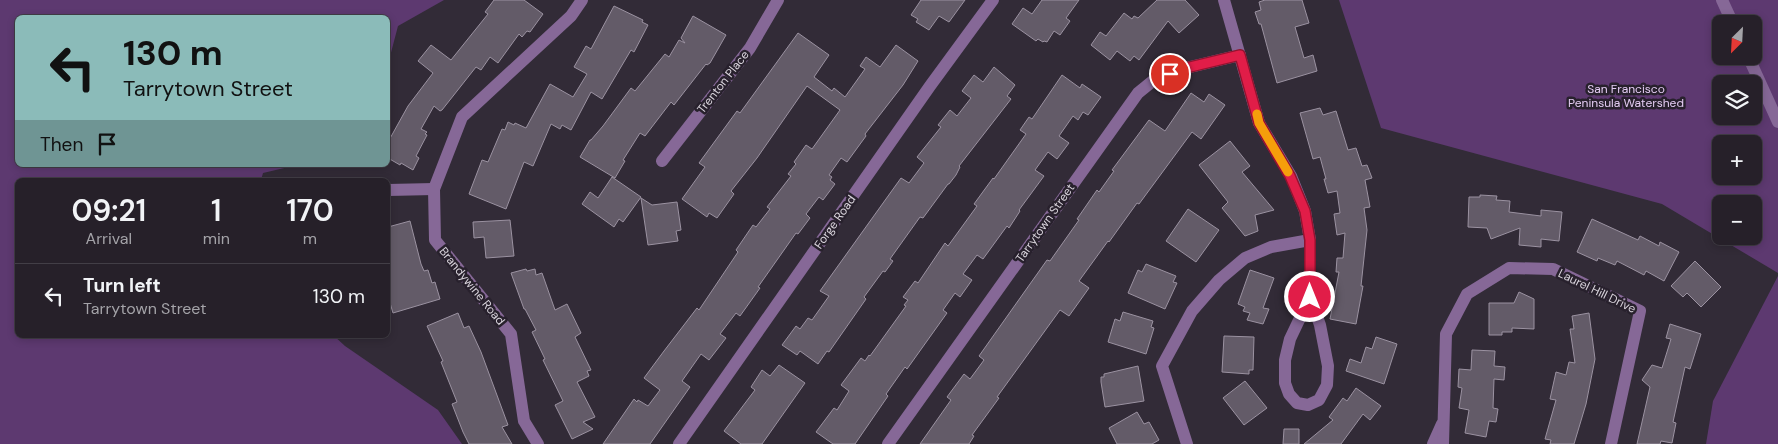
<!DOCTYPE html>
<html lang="en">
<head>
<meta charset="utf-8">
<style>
  :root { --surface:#262029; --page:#2e2831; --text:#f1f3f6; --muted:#a4a3a8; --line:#423e46 }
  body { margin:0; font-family:"DM Sans",sans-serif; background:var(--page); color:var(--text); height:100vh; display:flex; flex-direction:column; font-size:19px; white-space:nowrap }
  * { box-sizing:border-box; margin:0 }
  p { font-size:16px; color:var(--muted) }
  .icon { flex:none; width:28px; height:28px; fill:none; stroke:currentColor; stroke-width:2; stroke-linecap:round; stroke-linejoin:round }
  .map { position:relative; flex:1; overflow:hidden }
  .panel { position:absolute; left:15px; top:178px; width:375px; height:160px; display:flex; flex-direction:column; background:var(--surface); border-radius:8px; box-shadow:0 2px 8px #0003,0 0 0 1px var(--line) }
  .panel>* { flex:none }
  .banner { position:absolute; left:15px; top:15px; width:375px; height:152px; border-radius:8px; box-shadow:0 2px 8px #0003,0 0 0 1px var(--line); background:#8bbbb9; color:#111; overflow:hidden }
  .needle { width:32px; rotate:204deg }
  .controls { position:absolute; left:1712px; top:15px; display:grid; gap:10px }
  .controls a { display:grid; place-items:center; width:50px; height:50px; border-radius:8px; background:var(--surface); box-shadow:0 2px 8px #0003,0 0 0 1px var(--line); font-size:25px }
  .pin { position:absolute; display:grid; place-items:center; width:42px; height:42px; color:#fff; margin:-21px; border:2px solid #fff; border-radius:50%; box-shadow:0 1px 5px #0007 }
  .me { position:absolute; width:55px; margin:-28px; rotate:0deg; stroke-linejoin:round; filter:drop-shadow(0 0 4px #0008) }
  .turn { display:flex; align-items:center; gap:18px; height:105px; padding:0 25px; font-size:22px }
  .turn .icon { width:65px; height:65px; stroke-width:2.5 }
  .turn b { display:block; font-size:35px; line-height:42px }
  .then { display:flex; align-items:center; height:48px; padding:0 25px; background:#0003; gap:10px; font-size:19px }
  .eta { display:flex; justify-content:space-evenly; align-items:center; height:85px; text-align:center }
  .eta b { font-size:30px; font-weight:600; line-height:35px }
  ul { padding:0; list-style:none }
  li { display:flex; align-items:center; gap:15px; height:65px; padding:0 25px; border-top:1px solid var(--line) }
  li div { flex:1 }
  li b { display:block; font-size:19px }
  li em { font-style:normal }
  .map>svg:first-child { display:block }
  .green { fill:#5d3970; fill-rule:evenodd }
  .building { fill:#635b68; stroke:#9b92a1 }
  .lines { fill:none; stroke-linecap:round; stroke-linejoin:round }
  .minor { stroke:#866897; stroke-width:12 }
  .route-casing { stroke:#92132f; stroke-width:12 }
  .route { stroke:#e11d48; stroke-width:9 }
  .slow { stroke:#f59e0b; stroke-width:9 }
  .labels { text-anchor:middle; stroke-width:5; stroke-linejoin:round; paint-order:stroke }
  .street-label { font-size:12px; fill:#dad5dd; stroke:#28212d }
  .park-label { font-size:12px; fill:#e3cbf2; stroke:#28212d }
</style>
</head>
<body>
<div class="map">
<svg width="1778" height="444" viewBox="0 0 1778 444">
  <rect width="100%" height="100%" fill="#322b37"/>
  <!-- green -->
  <g class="green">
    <path d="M0 0H444L398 26 388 64V18H18V165H297L263 173 261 180H18V335H333L345 346 438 410 462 444H0Z"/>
    <path d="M1339 0H1778V273L1662 204 1381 128ZM1721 24H1754V56H1721ZM1721 84H1754V116H1721ZM1721 144H1754V176H1721ZM1721 204H1754V236H1721Z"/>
    <path d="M1778 276V444H1706L1713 401Z"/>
  </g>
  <!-- building -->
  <g class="building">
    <path d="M494 0H524L543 14 530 32 527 31 522 37 519 34 498 63 490 57 481 70 476 67 442 110 440 111 434 106 421 129 427 132 425 134 427 135 416 156 419 158 413 170 401 163 400 165 388 158V142L408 106 433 73 418 61 431 45 451 60 488 14 485 12Z"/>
    <path d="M921 0H965L949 22 939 16 929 30 916 22 918 19 911 15Z"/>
    <path d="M1042 0H1079L1066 18 1070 21 1060 35 1054 31 1047 42 1044 41 1043 42 1038 39 1036 41 1012 24 1023 8 1032 14Z"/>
    <path d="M1157 0H1185L1199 15 1179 33 1168 21 1139 60 1134 56 1130 61 1117 51 1110 60 1091 45 1100 32 1106 36 1124 13 1132 19 1134 16 1138 18Z"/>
    <path d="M1265 0H1302L1309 23 1295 27 1304 58 1313 55 1317 71 1277 83 1261 24H1259L1255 12 1261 10 1259 2Z"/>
    <path d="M614 6 643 20 642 22 648 25 634 52 631 50 602 99 591 92 571 130 562 125 560 129 551 124 533 166 524 162 506 209 469 194 482 160 488 162 502 129 505 130 508 122 514 125 515 123 526 128 550 84 573 97 587 74 574 67 586 46 591 49Z"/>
    <path d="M693 16 726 35 710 63 707 65 706 64 674 105 671 102 645 136 640 133 623 160 625 161 615 178 580 157 590 140H591L603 126 631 88 635 91 665 54 669 57 679 40 685 43 681 38Z"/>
    <path d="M798 33 829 55 814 77 832 91 834 88 845 97 865 69 860 66 866 57 880 67 896 45 918 61 903 85 865 134 866 136 847 162 841 158 829 175 832 177 830 180 835 184 823 200 819 197 806 214 810 218 798 234 796 233 758 287 760 288 740 316 736 313 720 334 726 338 709 360 701 354 682 381 690 387 650 444H603L634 399 637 402 638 400 648 406 660 390 644 378 664 351 697 308 699 310 738 252 736 250 753 225 756 227 770 209 767 207 791 176 788 174 796 164 794 162 806 145 812 149 840 110 807 86 757 158 731 191 734 194 717 218 709 213 707 217 682 199 705 167 699 163 737 111 740 113Z"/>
    <path d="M994 67 1015 85 1007 96 1011 99 959 166 960 167 956 175 949 184H948L923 218 920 217 890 259 893 261 885 272 883 271 864 297 866 299 829 352 827 351 818 364 800 351 797 355 782 345 796 326 800 329 808 318 812 320 829 296 820 291 901 178 909 183 924 163 917 157 941 127 938 125 950 110 957 116 971 98 962 91 974 75 983 82Z"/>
    <path d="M1062 75 1080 88 1082 84 1101 97 1088 115 1083 112 1078 120 1073 116 1059 136 1069 143 1057 159 1048 152 1035 170 1044 176 1019 210 1020 211 1009 228 1007 226 983 259 977 255 963 274 972 280 960 297 955 293 943 310 947 313 907 369 905 367 886 394 888 396 855 444H833L816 432 834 408 837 410 849 391 841 385 861 358 865 361 869 355 870 356 906 306 904 305 908 300 903 297 915 281 918 283 945 243 948 246 977 206 974 204 993 178 994 179 1026 134 1020 130 1029 117 1032 119Z"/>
    <path d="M1191 93 1204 102 1209 94 1225 105 1201 139 1192 132 1139 204 1137 203 1109 242 1108 241 1079 281 1089 288 1069 316 1060 310 997 397 999 398 972 435 974 436 969 444H920L951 400 947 397 964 374 970 379 984 360 979 356 1047 260 1050 261 1079 220 1077 219 1097 190 1099 192 1114 171 1112 170 1149 120 1165 131Z"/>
    <path d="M1320 108 1323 115 1336 111 1348 150 1356 148 1362 166 1367 165 1372 178 1365 180 1370 207 1364 208 1367 230 1361 286H1363L1356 324 1330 319 1339 272H1336L1337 258H1343L1345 233 1337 235 1334 214 1340 213 1337 191 1328 193 1324 179H1326L1320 157 1313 159 1300 113Z"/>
    <path d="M1230 141 1250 166 1242 172 1274 210 1255 215 1258 231 1245 236 1222 208 1228 202 1199 165Z"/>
    <path d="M612 177 641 197 623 222 619 219 614 227 582 204 590 192 598 198Z"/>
    <path d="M1480 195 1497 196 1496 200 1510 201 1509 212 1541 216V210L1562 212 1559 241 1541 239V247L1519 245 1520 228 1491 239 1487 228 1468 227 1469 197H1480Z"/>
    <path d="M641 198 652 205 677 202 681 230 676 231 678 241 648 245Z"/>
    <path d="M1188 209 1219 230 1196 262 1166 241Z"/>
    <path d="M1592 219 1638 240 1640 236 1659 246 1660 242 1679 252 1664 281 1646 271 1644 275 1617 261 1615 265 1598 258 1597 261 1577 252Z"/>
    <path d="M510 220 514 256 486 258 484 237 474 238 473 222Z"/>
    <path d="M410 221 421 264 424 271 428 270 432 283 435 282 440 299 393 313 388 296V227Z"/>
    <path d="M1695 261 1721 287 1701 307 1687 293 1683 297 1671 286Z"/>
    <path d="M1146 264 1176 276 1173 282 1177 283 1165 309 1128 293 1138 270 1142 272Z"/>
    <path d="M526 269 527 271 535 269 536 275 542 273 555 310 567 304 581 333 575 337 591 370 587 371 589 376 577 382 595 417 583 422 593 429 572 439 555 405 563 401 543 360 545 359 532 332 536 330 525 309H524L511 273Z"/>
    <path d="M1250 270 1274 278 1263 308 1269 309 1263 324 1247 320 1250 313 1243 311 1245 307 1238 304Z"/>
    <path d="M1519 292 1534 299V329L1512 328V332H1502V335H1489V303H1514Z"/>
    <path d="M1123 312 1153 321 1151 327 1154 328 1146 354 1108 342 1115 319 1120 321Z"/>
    <path d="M458 313 464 328 469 326 481 352 508 425 502 427 512 444H469L463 432 452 404 457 402 441 362 443 361 427 326Z"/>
    <path d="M1589 313 1595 359 1586 404 1574 444H1550L1551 440 1545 439 1556 400 1550 399 1556 372 1566 375 1569 362 1575 363 1570 329H1574L1572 316Z"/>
    <path d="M1670 324 1701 334 1690 369 1685 367 1673 422 1676 423 1672 443 1661 441 1660 444H1637L1650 387 1642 380 1652 365 1662 368 1671 339 1666 338Z"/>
    <path d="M1224 336 1254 337 1253 370H1249V374L1222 372Z"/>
    <path d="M1376 337 1397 344 1384 384 1346 371 1350 359 1361 363 1366 347 1372 349Z"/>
    <path d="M1472 350 1495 351 1494 366 1505 367 1504 380 1494 379 1493 408 1498 409 1496 422 1489 421 1486 437 1465 433 1469 410 1459 408 1462 388 1458 387 1459 369 1471 370Z"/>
    <path d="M779 365 805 383 762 444H741L724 431 755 390 751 387 762 370 770 376Z"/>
    <path d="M1138 366 1144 401 1105 407 1101 382V377H1104V374Z"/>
    <path d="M1245 381 1267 408 1244 425 1223 398Z"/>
    <path d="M1356 388 1381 406 1370 420 1363 414 1341 444H1304L1333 420 1329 417 1343 398 1347 401Z"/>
    <path d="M1137 412 1144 424 1149 422 1159 440 1152 444H1117L1109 428Z"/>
    <path d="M1284 429H1299V444H1283Z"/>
  </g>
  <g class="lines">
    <!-- minor -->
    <g class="minor">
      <path d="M1224 0 1259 123 1291 176 1305 211 1310 240V297L1320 325 1328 366 1327 385 1319 400 1308 405 1297 403 1289 394 1285 383V360L1290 339 1310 297"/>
      <path d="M1722 0 1733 24"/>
      <path d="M1748 56 1778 122"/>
      <path d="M662 161 750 48 778 0"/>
      <path d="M388 190 434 189"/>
      <path d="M538 444 524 421 511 334 435 240 434 189 462 117 571 16 582 0"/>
      <path d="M679 444 930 86 993 0"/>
      <path d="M888 444 1138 93 1154 80 1186 68 1240 55"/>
      <path d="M1187 444 1162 366 1192 311 1219 280 1245 258 1271 247 1310 240"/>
      <path d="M1433 444 1442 424"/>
      <path d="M1443 444 1446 334 1467 294 1509 268 1553 269 1640 311 1611 444"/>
    </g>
  </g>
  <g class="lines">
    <defs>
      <path id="route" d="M1170 74 1186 68 1240 55 1259 123 1290 176 1305 211 1310 240V297"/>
    </defs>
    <!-- route casing -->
    <use href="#route" class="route-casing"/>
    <!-- route -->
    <use href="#route" class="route"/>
    <!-- slow -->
    <path class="slow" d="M1257 114 1259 123 1288 172"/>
  </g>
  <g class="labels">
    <!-- street labels -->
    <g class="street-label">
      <text transform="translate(723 82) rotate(-52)" y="4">Trenton Place</text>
      <text transform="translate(835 222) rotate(-55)" y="4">Forge Road</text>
      <text transform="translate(1045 223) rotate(-55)" y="4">Tarrytown Street</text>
      <text transform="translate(472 286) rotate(51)" y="4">Brandywine Road</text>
      <text transform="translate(1597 291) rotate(26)" y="4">Laurel Hill Drive</text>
    </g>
    <!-- park labels -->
    <g class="park-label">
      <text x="1626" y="93">San Francisco<tspan x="1626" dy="14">Peninsula Watershed</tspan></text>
    </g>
  </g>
</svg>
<div class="controls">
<a><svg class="needle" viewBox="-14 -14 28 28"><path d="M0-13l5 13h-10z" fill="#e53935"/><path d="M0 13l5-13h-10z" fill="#a4a3a8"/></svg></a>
<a><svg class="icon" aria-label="layers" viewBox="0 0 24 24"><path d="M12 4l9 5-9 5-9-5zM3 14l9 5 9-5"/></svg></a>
<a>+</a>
<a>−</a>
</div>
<div class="pin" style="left:1170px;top:74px;background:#d93025"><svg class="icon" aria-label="arrive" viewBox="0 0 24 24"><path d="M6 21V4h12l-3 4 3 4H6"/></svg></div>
<svg class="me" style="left:1310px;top:297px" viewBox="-20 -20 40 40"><circle r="17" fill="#e11d48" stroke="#fff" stroke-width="3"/><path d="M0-11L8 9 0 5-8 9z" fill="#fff"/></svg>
<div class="banner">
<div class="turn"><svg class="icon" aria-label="left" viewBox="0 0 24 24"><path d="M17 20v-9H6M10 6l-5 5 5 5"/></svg><div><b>130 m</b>Tarrytown Street</div></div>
<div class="then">Then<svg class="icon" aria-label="arrive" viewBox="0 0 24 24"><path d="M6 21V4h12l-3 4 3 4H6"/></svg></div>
</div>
<section class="panel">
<div class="eta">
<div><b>09:21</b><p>Arrival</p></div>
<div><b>1</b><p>min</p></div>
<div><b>170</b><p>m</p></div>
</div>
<ul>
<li><svg class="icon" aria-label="left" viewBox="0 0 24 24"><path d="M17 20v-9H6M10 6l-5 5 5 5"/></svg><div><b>Turn left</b><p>Tarrytown Street</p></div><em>130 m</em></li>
</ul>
</section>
</div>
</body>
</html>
